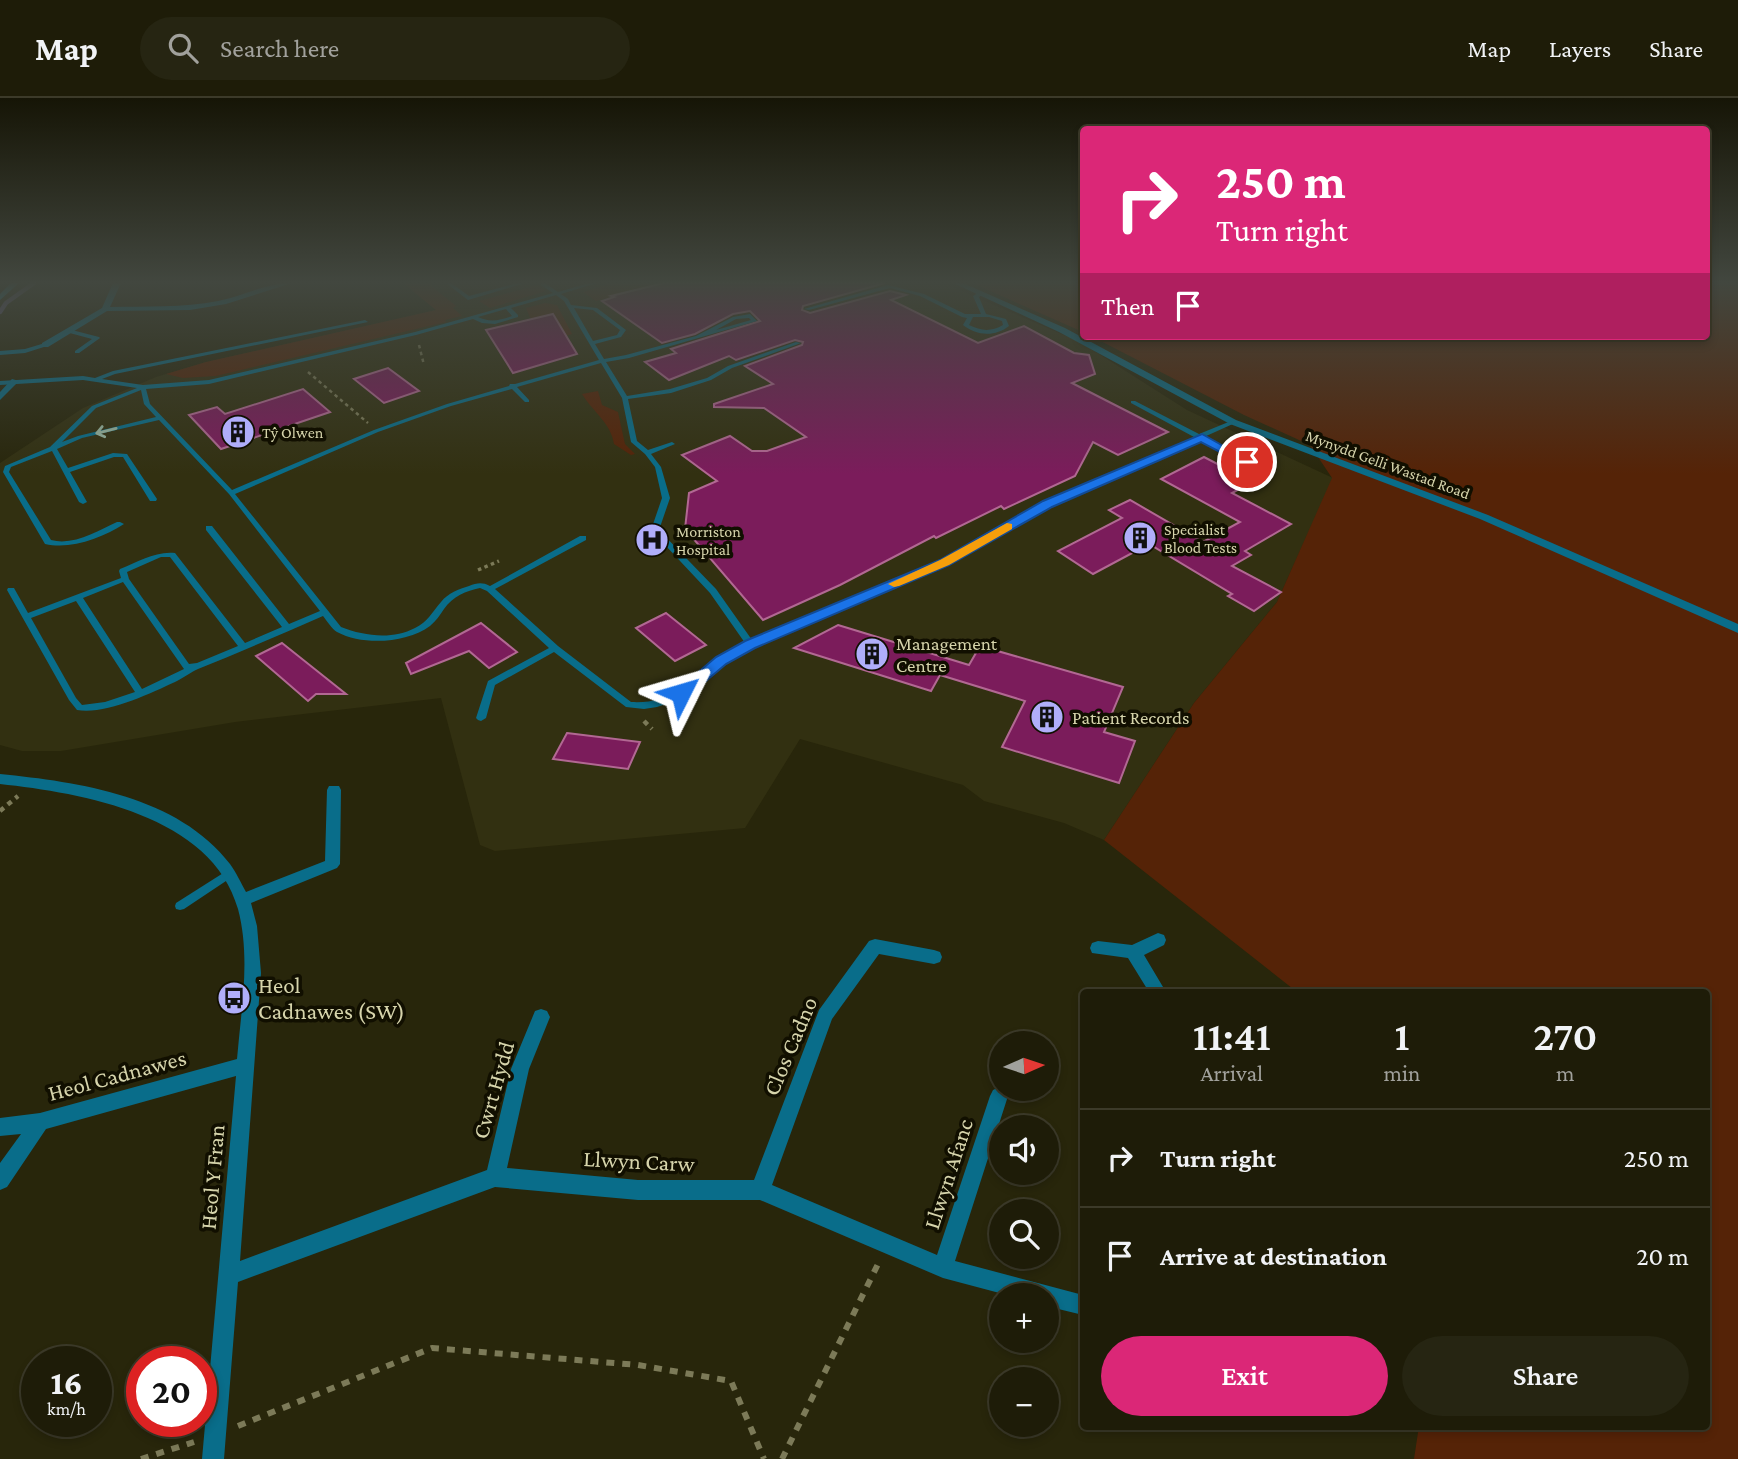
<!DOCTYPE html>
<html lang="en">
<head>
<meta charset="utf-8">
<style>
  :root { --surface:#1e1c08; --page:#262512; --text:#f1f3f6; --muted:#a1a19c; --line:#3c3a29; --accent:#db2777 }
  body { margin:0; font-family:"Crimson Pro",serif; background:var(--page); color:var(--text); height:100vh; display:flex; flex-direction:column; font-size:26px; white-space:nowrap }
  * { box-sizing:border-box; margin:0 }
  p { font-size:23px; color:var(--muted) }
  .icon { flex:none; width:38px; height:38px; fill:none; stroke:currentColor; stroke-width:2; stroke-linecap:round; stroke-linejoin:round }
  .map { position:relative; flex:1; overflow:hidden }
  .side { position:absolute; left:1080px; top:891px; width:630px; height:441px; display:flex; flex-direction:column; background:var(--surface); border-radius:7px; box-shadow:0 4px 10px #0003,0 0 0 2px var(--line) }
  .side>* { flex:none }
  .guide { position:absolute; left:1080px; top:28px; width:630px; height:214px; border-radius:7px; box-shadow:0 4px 10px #0003,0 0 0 2px var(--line); background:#db2777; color:#fff; overflow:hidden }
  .needle { width:46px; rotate:87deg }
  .controls { position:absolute; left:989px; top:933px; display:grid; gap:14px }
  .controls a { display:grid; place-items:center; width:70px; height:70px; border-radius:50%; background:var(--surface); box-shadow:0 4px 10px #0003,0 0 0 2px var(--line); font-size:35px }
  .speed { position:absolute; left:21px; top:1248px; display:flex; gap:14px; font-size:35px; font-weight:700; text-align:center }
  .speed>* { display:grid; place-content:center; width:91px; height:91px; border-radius:50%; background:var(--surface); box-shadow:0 4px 10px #0003,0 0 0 2px var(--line); line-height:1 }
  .speed small { font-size:18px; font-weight:400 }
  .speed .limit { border:10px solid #d22; background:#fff; color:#111 }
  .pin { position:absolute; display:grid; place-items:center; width:60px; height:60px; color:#fff; margin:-30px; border:4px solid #fff; border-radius:50%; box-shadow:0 2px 7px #0007 }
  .me { position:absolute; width:77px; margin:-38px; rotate:50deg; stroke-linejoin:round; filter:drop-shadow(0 0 5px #0008) }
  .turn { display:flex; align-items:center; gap:24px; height:147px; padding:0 21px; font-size:32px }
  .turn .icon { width:91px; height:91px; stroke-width:2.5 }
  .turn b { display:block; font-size:49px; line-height:60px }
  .then { display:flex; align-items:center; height:66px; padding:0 21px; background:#0003; gap:14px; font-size:26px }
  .eta { display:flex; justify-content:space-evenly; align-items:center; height:119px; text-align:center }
  .eta b { font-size:42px; font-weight:600; line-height:49px }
  .button { display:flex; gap:14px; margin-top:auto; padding:14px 21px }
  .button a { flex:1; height:80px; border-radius:42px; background:var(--accent); color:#fff; font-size:28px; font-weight:600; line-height:80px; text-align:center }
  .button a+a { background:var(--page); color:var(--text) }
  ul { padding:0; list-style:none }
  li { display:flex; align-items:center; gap:21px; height:98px; padding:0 21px; border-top:2px solid var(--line) }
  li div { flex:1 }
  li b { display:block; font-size:26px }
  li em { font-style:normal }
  header { display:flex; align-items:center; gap:42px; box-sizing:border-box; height:98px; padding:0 35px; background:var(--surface); border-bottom:2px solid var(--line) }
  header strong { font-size:33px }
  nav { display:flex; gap:38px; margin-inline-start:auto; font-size:24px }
  .search { width:490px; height:63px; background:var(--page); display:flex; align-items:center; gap:18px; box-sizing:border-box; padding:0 24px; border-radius:38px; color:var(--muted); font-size:26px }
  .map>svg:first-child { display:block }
  .built { fill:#323011 }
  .green { fill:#552307 }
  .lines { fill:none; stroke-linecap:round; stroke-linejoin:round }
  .stream { stroke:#675b8e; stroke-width:4.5 }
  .building { fill:#7b1c5b; stroke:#b26893; stroke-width:2 }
  .path-far3 { stroke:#7c7a58; stroke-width:2.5; stroke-dasharray:3.5 3.5; stroke-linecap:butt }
  .path-far2 { stroke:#7c7a58; stroke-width:3.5; stroke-dasharray:3.5 3.5; stroke-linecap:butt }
  .path-far1 { stroke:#7c7a58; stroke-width:4.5; stroke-dasharray:5 5; stroke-linecap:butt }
  .path { stroke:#7c7a58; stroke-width:6; stroke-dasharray:8 8; stroke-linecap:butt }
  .lane { fill:#096d8a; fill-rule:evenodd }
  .street { fill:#096d8a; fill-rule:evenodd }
  .secondary { fill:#1a93b8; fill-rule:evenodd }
  .oneway { stroke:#98b5a1 }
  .route { fill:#1a73e8; stroke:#114b97; stroke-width:2 }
  .slow { fill:#f59e0b }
  .labels { text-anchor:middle; stroke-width:7; stroke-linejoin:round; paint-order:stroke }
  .far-poi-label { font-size:16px; fill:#d6d4ab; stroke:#110f00; text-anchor:start }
  .far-street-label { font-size:16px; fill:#d6d4ab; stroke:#110f00 }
  .poi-label { font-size:19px; fill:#d6d4ab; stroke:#110f00; text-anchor:start }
  .near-poi-label { font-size:23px; fill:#d6d4ab; stroke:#110f00; text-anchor:start }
  .near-street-label { font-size:23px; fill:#d6d4ab; stroke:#110f00 }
</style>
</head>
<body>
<header>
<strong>Map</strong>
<div class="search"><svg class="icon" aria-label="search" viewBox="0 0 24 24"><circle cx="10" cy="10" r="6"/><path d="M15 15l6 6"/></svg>Search here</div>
<nav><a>Map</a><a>Layers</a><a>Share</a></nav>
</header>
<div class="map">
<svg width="1738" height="1361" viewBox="0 0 1738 1361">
  <rect width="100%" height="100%" fill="#28260b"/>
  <!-- built -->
  <path class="built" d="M403 185H943L1080 244 1187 312 1333 380 1277 504 1194 605 1104 742 1064 725 984 703 963 687 800 641 745 730 495 753 480 747 441 600 235 624 61 653H22L0 647V365L83 310 156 279 206 264 436 212Z"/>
  <!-- green -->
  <g class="green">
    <path d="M403 185H434L430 187 456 208 453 210 462 218 445 222 446 224 216 278 183 280 166 276 206 264 436 212Z"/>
    <path d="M611 185H664L596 203 583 194Z"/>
    <path d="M972 185H1083V234Z"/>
    <path d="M1706 185H1738V1361H1414L1419 1328H1706V894H1297L1104 742 1194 605 1277 504 1332 380 1310 347 1244 317 1091 238H1706Z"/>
    <path d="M537 187 546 193 490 210 479 203Z"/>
    <path d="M545 205 557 207 572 236 566 238 553 216 531 222 526 210Z"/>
    <path d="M598 293 602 307 618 314 625 346 635 356 631 357 614 346C611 325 593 314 582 296Z"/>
  </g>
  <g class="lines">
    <!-- stream -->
    <path class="stream" d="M0 214 6 205 34 185"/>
  </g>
  <!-- building -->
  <g class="building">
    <path d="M664 185H885L803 208 802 212 810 215 890 193 906 197 891 202 978 245 1024 228 1074 255 1089 257 1095 276 1072 285 1168 334 1118 357 1093 344 1075 378 1004 411 1001 408 936 440 934 438 840 487 763 522 685 431 689 395 717 383 682 357 730 338 752 353H767L806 339 764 310 714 309V306L773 286 745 268 802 247 803 244 795 242 736 262 729 258 669 282 645 264 676 255 671 251 760 223 750 213 733 216 695 236 662 245 602 203 614 199 611 198Z"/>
    <path d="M553 216 577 256 513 275 486 232Z"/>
    <path d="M388 270 419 293 384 305 354 281Z"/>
    <path d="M303 291 330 314 221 351 189 317 217 309 225 316Z"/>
    <path d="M1204 359 1252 384 1232 395 1291 426 1245 453 1251 457 1232 468 1281 494 1254 513 1228 498 1232 496 1149 446 1093 476 1058 453 1122 420 1109 412 1130 402 1203 444 1240 424 1161 381Z"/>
    <path d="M666 515 706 547 675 563 636 530Z"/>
    <path d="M481 525 517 554 489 570 469 553 411 576 406 565Z"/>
    <path d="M838 527 969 567 980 548 1123 589 1104 634 1135 643 1119 685 1002 649 1025 603 940 577 931 593 794 550Z"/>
    <path d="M282 545 346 596H316L308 603 256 558Z"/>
    <path d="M567 635 640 644 628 671 553 661Z"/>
  </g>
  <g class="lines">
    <!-- path-far3 -->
    <g class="path-far3">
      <path d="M419 247 424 267"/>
      <path d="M308 274 368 325"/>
    </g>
    <!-- path-far2 -->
    <path class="path-far2" d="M478 472 499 463"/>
    <!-- path-far1 -->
    <g class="path-far1">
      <path d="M644 623 652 631"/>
      <path d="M0 713 18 698"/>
    </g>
    <!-- path -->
    <g class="path">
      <path d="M238 1328 432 1250 638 1267 731 1283 764 1361"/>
      <path d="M141 1361 194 1344"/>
      <path d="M782 1361 879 1164"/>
    </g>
    <!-- lane -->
    <g class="lane">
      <path d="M446 185H451L469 198 517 185H525L468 202Z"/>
      <path d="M541 185H545L558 194 589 185H597L561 196 568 201 571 207 597 210 626 232 621 239 595 246 604 261 626 257 696 238 733 219 750 216 757 223 629 260 606 264 627 298 670 291 707 280 728 268 796 244 801 245 732 270 711 282 671 295 628 301 637 343 648 352 672 344 675 346 651 356 661 369 670 400 659 432 716 491 752 542 942 463 1044 404 1194 339 1131 305V303H1135L1199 336 1231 323H1235V325L1204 339 1250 364 1245 365 1199 341 1050 408 948 467 753 548 727 562 683 598 672 604 657 609 644 611 626 609 554 554 495 587 486 620 481 623 478 622 476 620 488 583 549 550 487 493 480 490C466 493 453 498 444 511 440 517 436 523 430 528 407 545 363 548 337 534 332 531 327 523 323 518 282 536 240 554 198 571 191 574 183 580 175 584 149 596 105 617 77 612L69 602 7 492 8 490H14L28 515 121 480 119 473 120 471C138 464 155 453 175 455L245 545 282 529 206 432V428H212L289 526 320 513 229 396 159 322 82 340 57 351 68 370 113 355 127 356 157 401 156 403H150L123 359H114L70 374 87 404 83 406 79 404 52 353 11 369 9 374 51 442C74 448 97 433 117 424H120L124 426C102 440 71 452 45 446L3 374 5 368 50 349 92 308 137 290 83 282 0 287V283L83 278 95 280 113 273 365 222 368 224 115 276 102 281 143 287 209 282 415 234 553 195 541 187ZM556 197 564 203 599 262 515 286H510L509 288 447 306 374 332 232 392 150 306 146 291 209 286 416 237 473 221 482 225 495 226 518 219V217L511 210ZM574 210 593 212 620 232 617 237 593 243ZM506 211 512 218C501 222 490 225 478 219ZM749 220 751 222 716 232 736 221ZM601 265 622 300 631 344 645 356 655 369 662 400 651 432 710 495 745 545C732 553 720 559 708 568 680 589 669 606 631 604L558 548 495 491 586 442V438H580L490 488C482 484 477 485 469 488 459 491 448 495 441 504 432 514 428 524 415 530 392 542 364 538 341 529L235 396 378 334 451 308 512 291 525 304H529V302L517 289ZM141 292 144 306 156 319 78 338 62 344 96 310ZM161 459H170L238 548 197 565 189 566 129 481 127 474ZM123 484 184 571 142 591 83 500ZM76 503 135 594 105 604 82 607 76 600 31 520Z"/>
      <path d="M888 187 924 196 965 216H981L973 198 979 194H983V196L979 199 986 216 1006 221 1009 228C995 239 977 238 963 227L967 220 962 219 920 198 890 190 809 212 804 211ZM973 219H989L1002 223 1003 227C991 234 981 233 969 227Z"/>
      <path d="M68 231 99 239 100 240 79 255H75V253L92 241 66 234V232Z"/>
      <path d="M45 245 48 247 47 248 25 255 0 257V253L25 251Z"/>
      <path d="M228 772 232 773 233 776 232 779 184 811 180 812 176 811 175 808 176 805Z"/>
    </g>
    <!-- street -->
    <g class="street">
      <path d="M113 185H121L110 209C146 208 182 210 218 203 243 198 266 185 292 185L226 206 190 212 107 213 48 249H42V245L102 210Z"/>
      <path d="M953 185H963L1065 230 1236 322 1488 417 1738 526V535L1480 421 1230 326 1059 234Z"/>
      <path d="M12 281 19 283 0 302V294Z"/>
      <path d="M0 676C79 684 178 698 230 766 236 774 241 785 246 794L325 763 327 692 329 688H339L341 692 340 766 337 770 251 805 257 828 261 875 240 1163 487 1072 511 971 535 913 541 911 547 913 550 919 529 971 507 1070 638 1082H754L819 912 869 843 875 841 934 852 940 854 942 859 940 864 934 866 879 856 832 921 772 1087 937 1157 990 998 993 992 999 989 1005 992 1008 998 955 1163 1083 1197V1217L1046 1208V1197H1007L943 1180 760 1102H638L495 1089 238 1184 224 1361H202L236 978 46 1031 7 1089 0 1092V1065L21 1036 0 1038V1020L40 1015 237 961C241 912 251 860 238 811 212 717 82 695 0 686Z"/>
      <path d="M1158 835 1164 837 1166 842 1164 847 1144 857 1166 894H1149L1128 860 1092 855 1090 850 1092 845 1098 843 1132 847Z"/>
    </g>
    <!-- secondary -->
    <path class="secondary" d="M11 185H19L0 202V196Z"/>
  </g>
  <!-- one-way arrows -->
  <defs><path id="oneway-shaft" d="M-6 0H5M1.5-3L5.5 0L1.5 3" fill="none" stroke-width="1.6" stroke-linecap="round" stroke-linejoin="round" transform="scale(1.75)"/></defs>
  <use class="oneway" href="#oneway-shaft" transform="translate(106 333) rotate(166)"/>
  <!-- sky -->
  <linearGradient id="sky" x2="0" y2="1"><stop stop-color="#161506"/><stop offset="0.49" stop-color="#42473f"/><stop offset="1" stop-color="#42473f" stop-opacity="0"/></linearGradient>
  <rect width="1738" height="376" fill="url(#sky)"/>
  <!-- route -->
  <path class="route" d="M1202 336 1252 364 1243 366 1201 344 1052 409 949 467 755 550 726 566 687 599H676L674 595 716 559 745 543 940 462 1043 403Z"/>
  <!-- slow -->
  <path class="slow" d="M1007 425 1012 426V431L949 467 899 488 894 489 888 486 940 462Z"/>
  <!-- icons -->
  <defs>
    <symbol id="building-disc" viewBox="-11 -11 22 22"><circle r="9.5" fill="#b0aefa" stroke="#110f00"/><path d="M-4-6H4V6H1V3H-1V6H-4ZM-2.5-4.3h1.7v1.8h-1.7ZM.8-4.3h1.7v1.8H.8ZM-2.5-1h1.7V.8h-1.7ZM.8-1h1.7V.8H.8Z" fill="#111"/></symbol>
    <symbol id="hospital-disc" viewBox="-11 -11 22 22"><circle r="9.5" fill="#b0aefa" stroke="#110f00"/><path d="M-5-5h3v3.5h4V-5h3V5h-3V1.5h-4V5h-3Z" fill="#111"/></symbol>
    <symbol id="bus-disc" viewBox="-11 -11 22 22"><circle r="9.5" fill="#b0aefa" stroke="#110f00"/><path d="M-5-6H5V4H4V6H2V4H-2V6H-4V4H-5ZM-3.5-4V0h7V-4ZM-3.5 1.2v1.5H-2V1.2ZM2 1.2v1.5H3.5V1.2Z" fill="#111"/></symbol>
  </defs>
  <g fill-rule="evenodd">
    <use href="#building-disc" x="219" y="315" width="38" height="38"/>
    <use href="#building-disc" x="1121" y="421" width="38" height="38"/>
    <use href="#hospital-disc" x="633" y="423" width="38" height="38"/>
    <use href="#building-disc" x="853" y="537" width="38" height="38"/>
    <use href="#building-disc" x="1028" y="600" width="38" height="38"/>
    <use href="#bus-disc" x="215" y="881" width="38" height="38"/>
  </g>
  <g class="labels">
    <!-- far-poi labels -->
    <g class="far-poi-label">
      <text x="262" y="340">Tŷ Olwen</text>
      <text x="1164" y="437">Specialist<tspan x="1164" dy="18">Blood Tests</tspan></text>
      <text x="676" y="439">Morriston<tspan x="676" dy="18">Hospital</tspan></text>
    </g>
    <!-- far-street labels -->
    <g class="far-street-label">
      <text transform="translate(1388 366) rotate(20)" y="6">Mynydd Gelli Wastad Road</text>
    </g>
    <!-- poi labels -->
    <g class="poi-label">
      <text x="896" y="552">Management<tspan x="896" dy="22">Centre</tspan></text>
      <text x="1072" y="626">Patient Records</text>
    </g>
    <!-- near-poi labels -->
    <g class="near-poi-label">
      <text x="258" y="895">Heol<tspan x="258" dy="26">Cadnawes (SW)</tspan></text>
    </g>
    <!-- near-street labels -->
    <g class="near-street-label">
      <text transform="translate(790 948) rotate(-67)" y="8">Clos Cadno</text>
      <text transform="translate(117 977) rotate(-15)" y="8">Heol Cadnawes</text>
      <text transform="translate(493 992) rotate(-74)" y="8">Cwrt Hydd</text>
      <text transform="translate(639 1063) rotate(3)" y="8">Llwyn Carw</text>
      <text transform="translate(948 1076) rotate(-72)" y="8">Llwyn Afanc</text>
      <text transform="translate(212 1079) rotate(-85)" y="8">Heol Y Fran</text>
    </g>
  </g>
</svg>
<div class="controls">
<a><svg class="needle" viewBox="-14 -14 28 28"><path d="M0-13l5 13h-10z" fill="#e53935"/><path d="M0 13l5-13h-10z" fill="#a1a19c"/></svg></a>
<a><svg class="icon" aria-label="sound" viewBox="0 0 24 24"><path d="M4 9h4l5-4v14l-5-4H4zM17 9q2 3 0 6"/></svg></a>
<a><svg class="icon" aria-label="search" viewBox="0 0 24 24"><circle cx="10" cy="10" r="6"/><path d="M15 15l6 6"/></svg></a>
<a>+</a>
<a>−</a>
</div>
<div class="speed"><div>16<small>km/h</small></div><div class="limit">20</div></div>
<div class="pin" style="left:1247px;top:364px;background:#d93025"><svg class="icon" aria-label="arrive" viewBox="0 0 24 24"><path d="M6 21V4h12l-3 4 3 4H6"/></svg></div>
<svg class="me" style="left:681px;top:595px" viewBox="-20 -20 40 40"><path d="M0-17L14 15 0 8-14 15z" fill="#1a73e8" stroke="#fff" stroke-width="4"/></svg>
<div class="guide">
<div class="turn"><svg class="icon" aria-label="right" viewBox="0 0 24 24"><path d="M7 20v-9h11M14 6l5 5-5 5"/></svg><div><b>250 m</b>Turn right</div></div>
<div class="then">Then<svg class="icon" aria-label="arrive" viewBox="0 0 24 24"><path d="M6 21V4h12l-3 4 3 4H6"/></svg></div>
</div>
<section class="side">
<div class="eta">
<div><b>11:41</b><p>Arrival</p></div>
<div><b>1</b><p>min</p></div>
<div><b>270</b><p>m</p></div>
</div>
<ul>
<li><svg class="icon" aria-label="right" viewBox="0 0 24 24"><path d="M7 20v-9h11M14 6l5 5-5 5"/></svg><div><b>Turn right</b></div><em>250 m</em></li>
<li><svg class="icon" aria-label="arrive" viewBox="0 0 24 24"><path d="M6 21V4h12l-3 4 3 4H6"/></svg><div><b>Arrive at destination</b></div><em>20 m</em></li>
</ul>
<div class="button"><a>Exit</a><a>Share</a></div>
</section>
</div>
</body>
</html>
